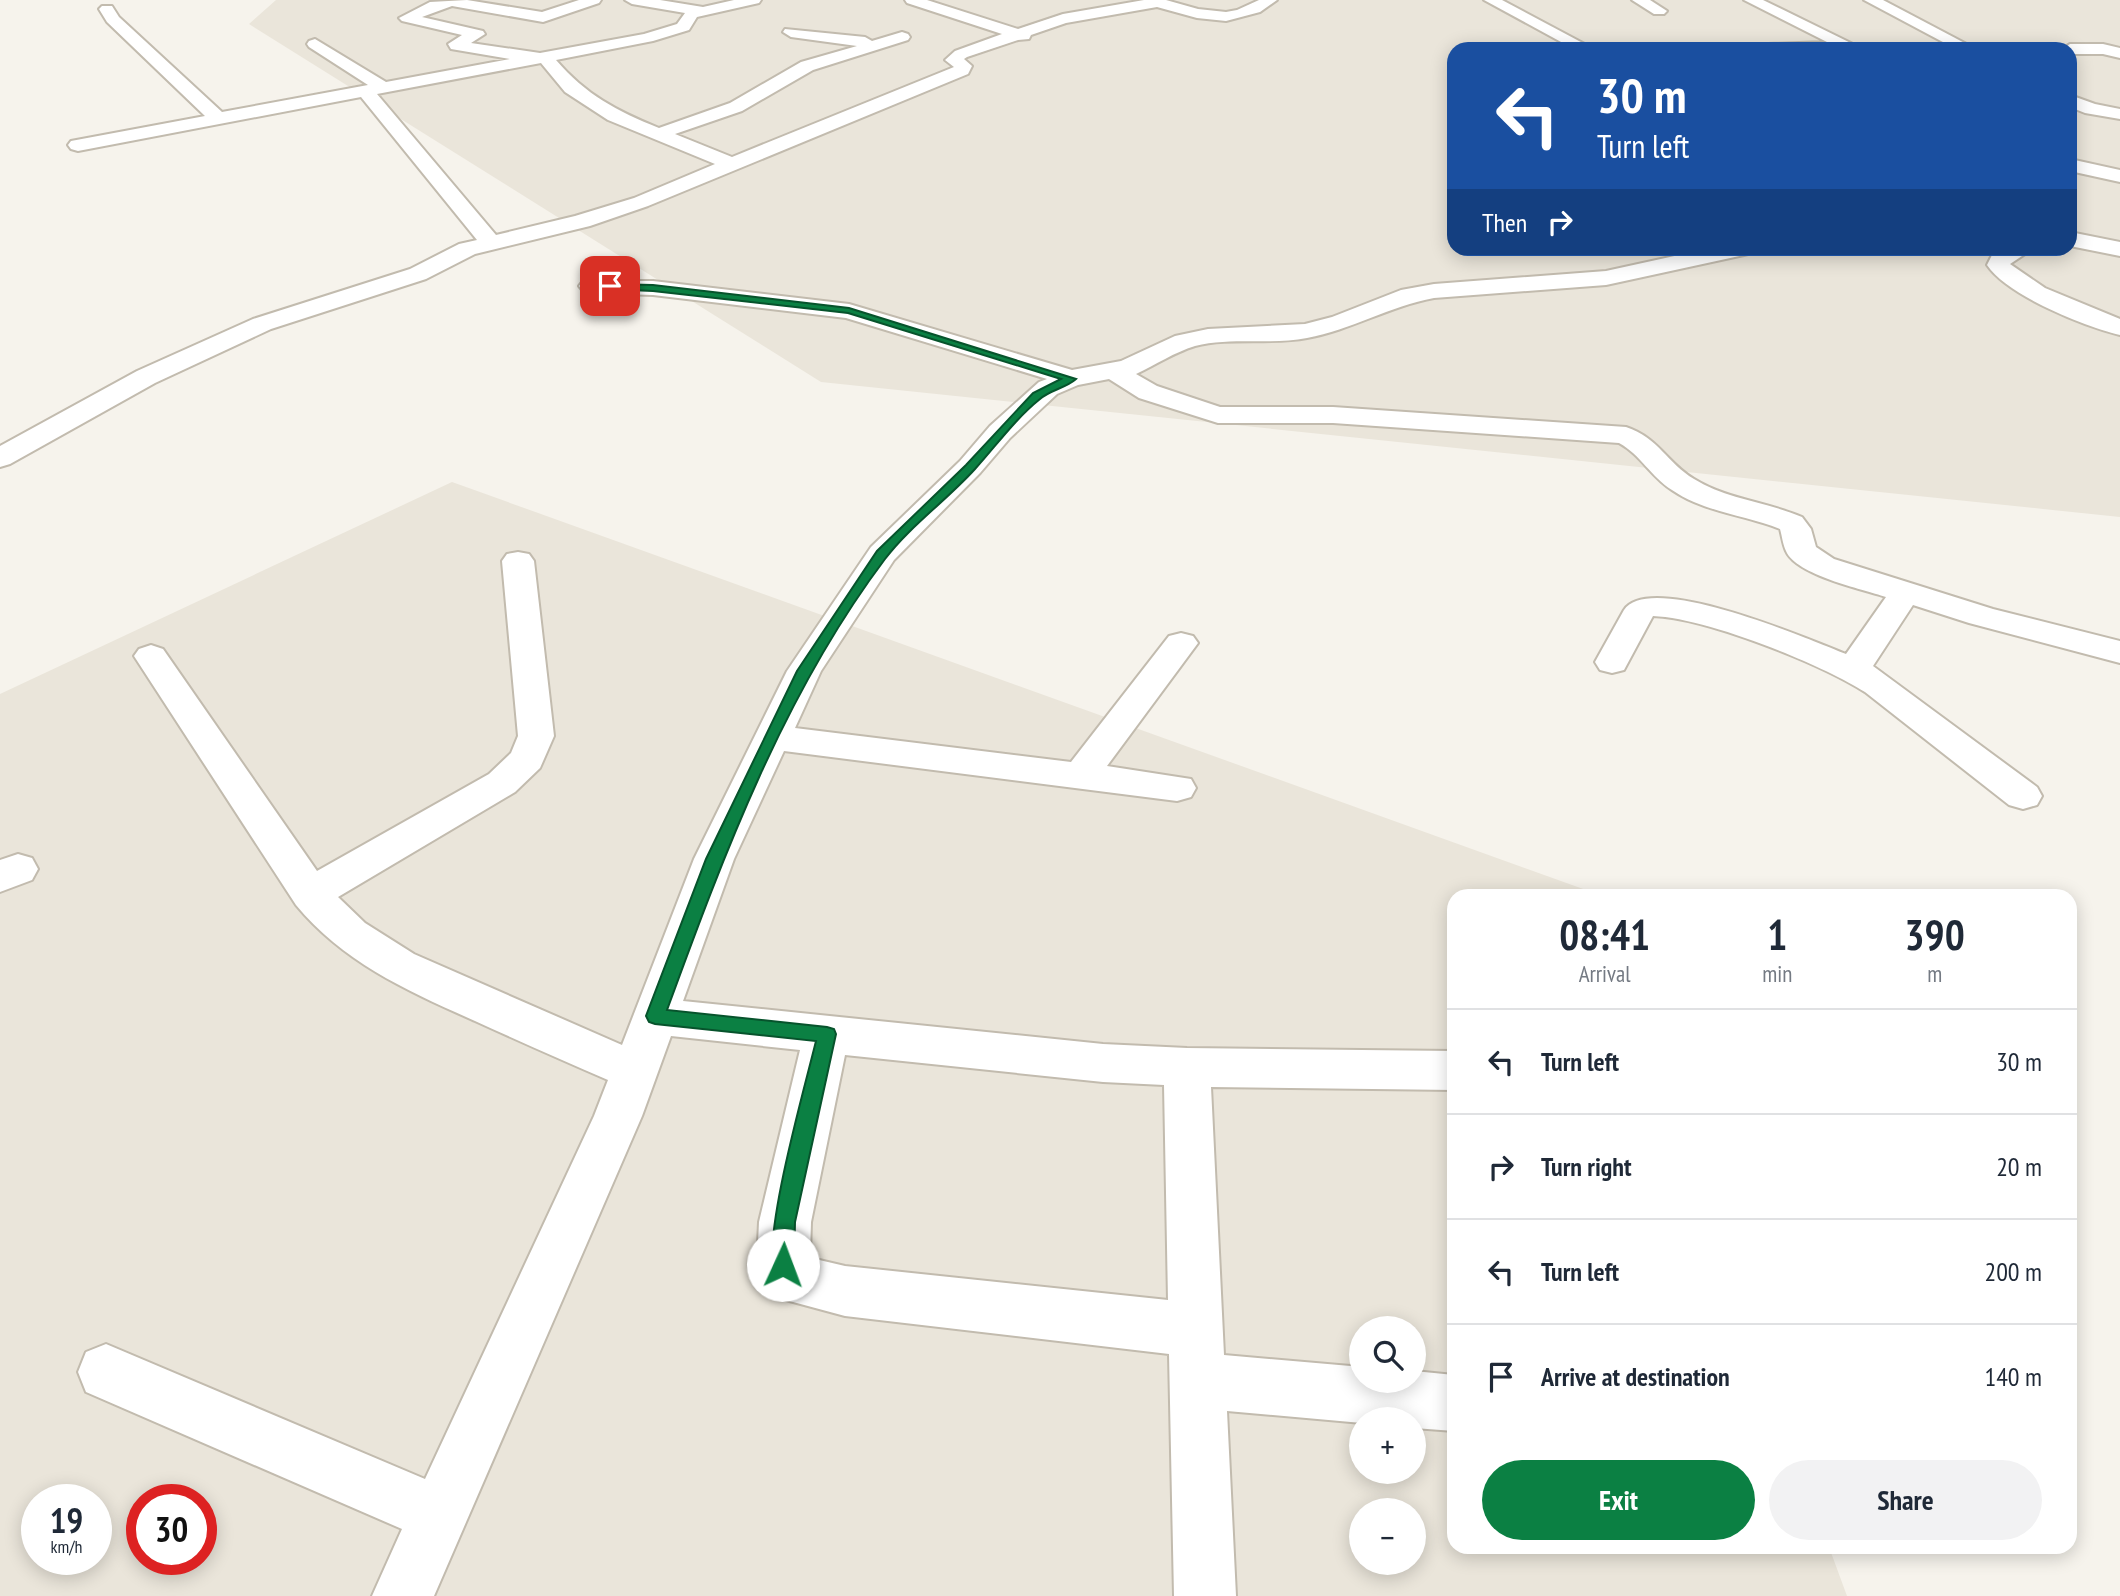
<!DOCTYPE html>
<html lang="en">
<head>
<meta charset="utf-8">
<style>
  :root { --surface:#fff; --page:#f2f2f3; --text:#1f2937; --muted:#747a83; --line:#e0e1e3; --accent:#0b8043 }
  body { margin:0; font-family:"PT Sans Narrow",sans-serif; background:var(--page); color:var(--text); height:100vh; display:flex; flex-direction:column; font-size:26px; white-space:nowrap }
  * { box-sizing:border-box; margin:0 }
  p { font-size:23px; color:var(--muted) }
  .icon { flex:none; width:38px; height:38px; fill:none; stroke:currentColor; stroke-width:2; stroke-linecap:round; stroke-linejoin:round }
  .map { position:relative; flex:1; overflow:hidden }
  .panel { position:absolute; left:1447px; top:889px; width:630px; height:665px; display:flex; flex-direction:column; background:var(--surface); border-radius:21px; box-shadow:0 4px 18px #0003 }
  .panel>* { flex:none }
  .hud { position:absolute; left:1447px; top:42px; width:630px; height:214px; border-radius:21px; box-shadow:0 4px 18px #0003; background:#1a4fa0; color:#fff; overflow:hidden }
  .tools { position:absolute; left:1349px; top:1316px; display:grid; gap:14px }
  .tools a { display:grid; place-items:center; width:77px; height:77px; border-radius:50%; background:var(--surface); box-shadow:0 4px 18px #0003; font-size:35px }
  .speed { position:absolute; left:21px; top:1484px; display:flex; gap:14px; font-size:35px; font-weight:700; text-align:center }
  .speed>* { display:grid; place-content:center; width:91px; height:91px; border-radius:50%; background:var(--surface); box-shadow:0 4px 18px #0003; line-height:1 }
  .speed small { font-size:18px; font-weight:400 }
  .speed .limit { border:10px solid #d22; background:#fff; color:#111 }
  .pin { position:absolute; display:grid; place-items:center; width:60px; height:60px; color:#fff; margin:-30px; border-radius:14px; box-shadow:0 4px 10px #0006 }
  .me { position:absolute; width:77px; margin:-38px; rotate:2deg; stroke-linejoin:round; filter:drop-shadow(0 0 5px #0008) }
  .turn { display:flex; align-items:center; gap:24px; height:147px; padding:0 35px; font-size:32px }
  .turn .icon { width:91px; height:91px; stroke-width:2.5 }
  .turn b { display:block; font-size:49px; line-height:60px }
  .then { display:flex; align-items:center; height:66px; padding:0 35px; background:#0003; gap:14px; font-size:26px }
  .eta { display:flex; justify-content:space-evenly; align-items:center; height:119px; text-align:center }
  .eta b { font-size:42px; font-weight:800; line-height:49px }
  .primary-button { display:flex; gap:14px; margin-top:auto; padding:14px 35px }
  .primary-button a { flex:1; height:80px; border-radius:42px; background:var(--accent); color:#fff; font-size:28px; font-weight:800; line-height:80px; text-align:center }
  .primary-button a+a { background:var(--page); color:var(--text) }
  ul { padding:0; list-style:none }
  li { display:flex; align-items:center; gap:21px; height:105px; padding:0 35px; border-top:2px solid var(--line) }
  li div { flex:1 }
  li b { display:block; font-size:26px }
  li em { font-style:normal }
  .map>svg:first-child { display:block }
  .residential { fill:#eae5da; fill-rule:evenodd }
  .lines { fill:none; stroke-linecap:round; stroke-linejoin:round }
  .street-casing { stroke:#c2bbae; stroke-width:4 }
  .street { fill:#fff; fill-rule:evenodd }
  .route { fill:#0b8043; stroke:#07532c; stroke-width:2 }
</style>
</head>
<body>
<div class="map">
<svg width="2120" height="1596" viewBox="0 0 2120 1596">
  <rect width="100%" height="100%" fill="#f6f3ec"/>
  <!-- residential -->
  <g class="residential">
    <path d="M276 0H2120V517L821 382 249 24ZM1454 49H2070V248H1454Z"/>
    <path d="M452 482 1586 890 1588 896H1454V1547H1829L1847 1596H0V694ZM1362 1328H1414V1381H1362ZM1362 1419H1414V1472H1362ZM37 1500H96V1559H37ZM142 1500H201V1559H142ZM1362 1510H1414V1563H1362Z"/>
  </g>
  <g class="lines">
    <defs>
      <g id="street">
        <path d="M467 0 542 12 579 0H601L599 3 543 22 452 6 422 17 483 31 485 34 471 43 540 53 644 34 677 24 685 13 632 4 625 0H660L703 7 734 0H761L759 3 697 17 689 30 653 41 556 60C586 95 617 111 659 128L730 103 801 62 857 46 791 37 783 32 785 29 865 37 872 41 902 32 908 34 910 37 908 40 813 70 742 111 675 134 732 157 954 67 945 60 955 51 1002 34 907 3 905 0H927L1018 29 1063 14 1144 0H1166L1198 9 1226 12 1237 10 1259 0H1277L1260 12 1226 21 1197 18 1157 7 1066 23 1031 35 1029 39 1018 40 967 57 964 59 972 66 968 74 648 206 590 226 475 254 426 279 271 329 155 383 10 464 0 467V446L137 371 253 319 410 269 459 244 477 240 361 97 78 151 71 149 68 145 71 141 205 116 107 22 99 9 102 6H112L119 17 222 112 368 85 309 47 307 44 309 41 315 39 386 82 510 59 451 49 448 44 462 35 402 21 399 18 430 2ZM541 63 565 92 608 120 715 164 634 198 575 216 496 235 377 94Z"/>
        <path d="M1484 0H1502L1594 49H1574Z"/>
        <path d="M1632 0H1650L1667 11 1664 14H1654Z"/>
        <path d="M1744 0H1763L1863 49H1760L1768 44 1827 42Z"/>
        <path d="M1864 0H1883L1976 49H1956Z"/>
        <path d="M2070 44H2103L2120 48V58L2103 54H2070V49H2062Z"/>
        <path d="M2070 95 2095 104 2120 109V119L2085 113 2070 107Z"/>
        <path d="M2070 159 2120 170V182L2070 171Z"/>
        <path d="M2070 232 2120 242V256L2070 246Z"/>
        <path d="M1711 248H1755L1752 253 1744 255 1606 285 1434 298C1390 306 1351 330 1307 338 1270 345 1231 337 1195 346 1175 352 1155 365 1136 374L1157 386 1220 407H1333L1626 427C1659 438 1667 463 1694 479 1726 499 1767 502 1802 517L1811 529 1816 547 1834 559 1993 609 2120 641V663L1969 623 1913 605 1873 666 2037 787 2042 796 2037 805 2023 809 2009 805 1865 692C1819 663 1706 618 1653 616L1624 670 1612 673 1600 670 1595 662 1624 610C1650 571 1808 639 1846 654L1886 597C1862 589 1796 575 1786 551 1783 545 1782 536 1780 529 1745 515 1704 512 1672 490 1651 477 1641 455 1619 443L1333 423H1218L1139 398 1109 379 1078 385 1057 394 1010 438 980 473 894 560 821 671 795 728 1071 762 1169 636 1181 633 1193 636 1198 643 1107 766 1191 779 1196 788 1191 797 1177 801 784 751 734 859 683 1001 1103 1044 1187 1048 1454 1051V1090L1211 1087 1224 1355 1362 1367V1381H1414V1371L1454 1375V1431L1414 1428V1419H1362V1423L1227 1411 1236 1596H1174L1169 1354 845 1316 782 1299 764 1282 757 1265 759 1222 800 1050 671 1036 642 1116 434 1596H372L402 1529 86 1392 78 1372 86 1352 106 1344 425 1479 594 1116 608 1080C564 1061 519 1041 475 1021 408 991 344 963 296 905L134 656 139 649 151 645 163 649 317 871 489 774 511 753 518 736 502 561 507 554 518 552 529 554 534 561 554 736 540 768 515 792 338 897 365 923 414 954 622 1045 694 859 787 671 871 547 960 461 990 426 1039 382 1047 379 846 318 653 295 591 293 583 291 579 286 583 281H653L849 304 1072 370 1121 361 1175 336 1208 329 1305 324 1332 317 1401 290 1434 284 1606 271ZM845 1055 1103 1082 1164 1085 1168 1300 845 1266 815 1259 810 1254 811 1222Z"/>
        <path d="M2005 248H2034L2010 264 2045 288 2120 319V335C2084 326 2008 296 1987 265L1992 255Z"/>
        <path d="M18 854 32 858 38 869 32 880 0 892V860Z"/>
      </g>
    </defs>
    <!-- street casing -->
    <use href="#street" class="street-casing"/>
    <!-- street -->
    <use href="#street" class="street"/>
  </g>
  <!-- route -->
  <path class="route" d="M610 284 653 285 849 308 1076 379C1066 388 1050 390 1040 399 1015 419 996 446 975 469 947 500 910 526 885 559 784 693 724 854 667 1010L827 1027 834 1029 836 1034 795 1222 794 1265 791 1272 783 1275 775 1272C761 1240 806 1083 816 1041L655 1024 649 1022 646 1016 706 859 797 671 877 551 966 465 1033 393 1061 379 848 313 653 291 607 289 605 286Z"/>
</svg>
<div class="tools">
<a><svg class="icon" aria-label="search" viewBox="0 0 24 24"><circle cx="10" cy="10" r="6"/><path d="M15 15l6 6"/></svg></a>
<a>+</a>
<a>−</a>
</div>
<div class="speed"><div>19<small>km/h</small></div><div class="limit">30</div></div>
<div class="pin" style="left:610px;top:286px;background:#d93025"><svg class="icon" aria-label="arrive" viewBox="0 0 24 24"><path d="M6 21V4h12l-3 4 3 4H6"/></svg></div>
<svg class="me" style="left:783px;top:1265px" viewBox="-20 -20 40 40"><circle r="19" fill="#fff"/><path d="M0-13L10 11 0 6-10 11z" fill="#0b8043"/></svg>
<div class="hud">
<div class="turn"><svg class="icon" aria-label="left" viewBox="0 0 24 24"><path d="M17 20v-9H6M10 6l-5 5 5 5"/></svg><div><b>30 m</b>Turn left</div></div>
<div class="then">Then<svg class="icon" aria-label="right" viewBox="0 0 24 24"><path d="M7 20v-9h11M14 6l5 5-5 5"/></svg></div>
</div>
<section class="panel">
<div class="eta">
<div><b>08:41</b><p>Arrival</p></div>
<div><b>1</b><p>min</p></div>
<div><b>390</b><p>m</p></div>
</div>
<ul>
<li><svg class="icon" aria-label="left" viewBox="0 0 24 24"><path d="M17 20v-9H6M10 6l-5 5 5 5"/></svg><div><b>Turn left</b></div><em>30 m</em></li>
<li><svg class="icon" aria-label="right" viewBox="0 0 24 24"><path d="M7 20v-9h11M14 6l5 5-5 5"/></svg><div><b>Turn right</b></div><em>20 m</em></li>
<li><svg class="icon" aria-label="left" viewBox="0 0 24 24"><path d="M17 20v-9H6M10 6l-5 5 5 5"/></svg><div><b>Turn left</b></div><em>200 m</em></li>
<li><svg class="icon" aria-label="arrive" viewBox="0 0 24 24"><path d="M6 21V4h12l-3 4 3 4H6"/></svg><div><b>Arrive at destination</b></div><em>140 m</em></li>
</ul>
<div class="primary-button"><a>Exit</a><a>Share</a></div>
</section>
</div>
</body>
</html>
